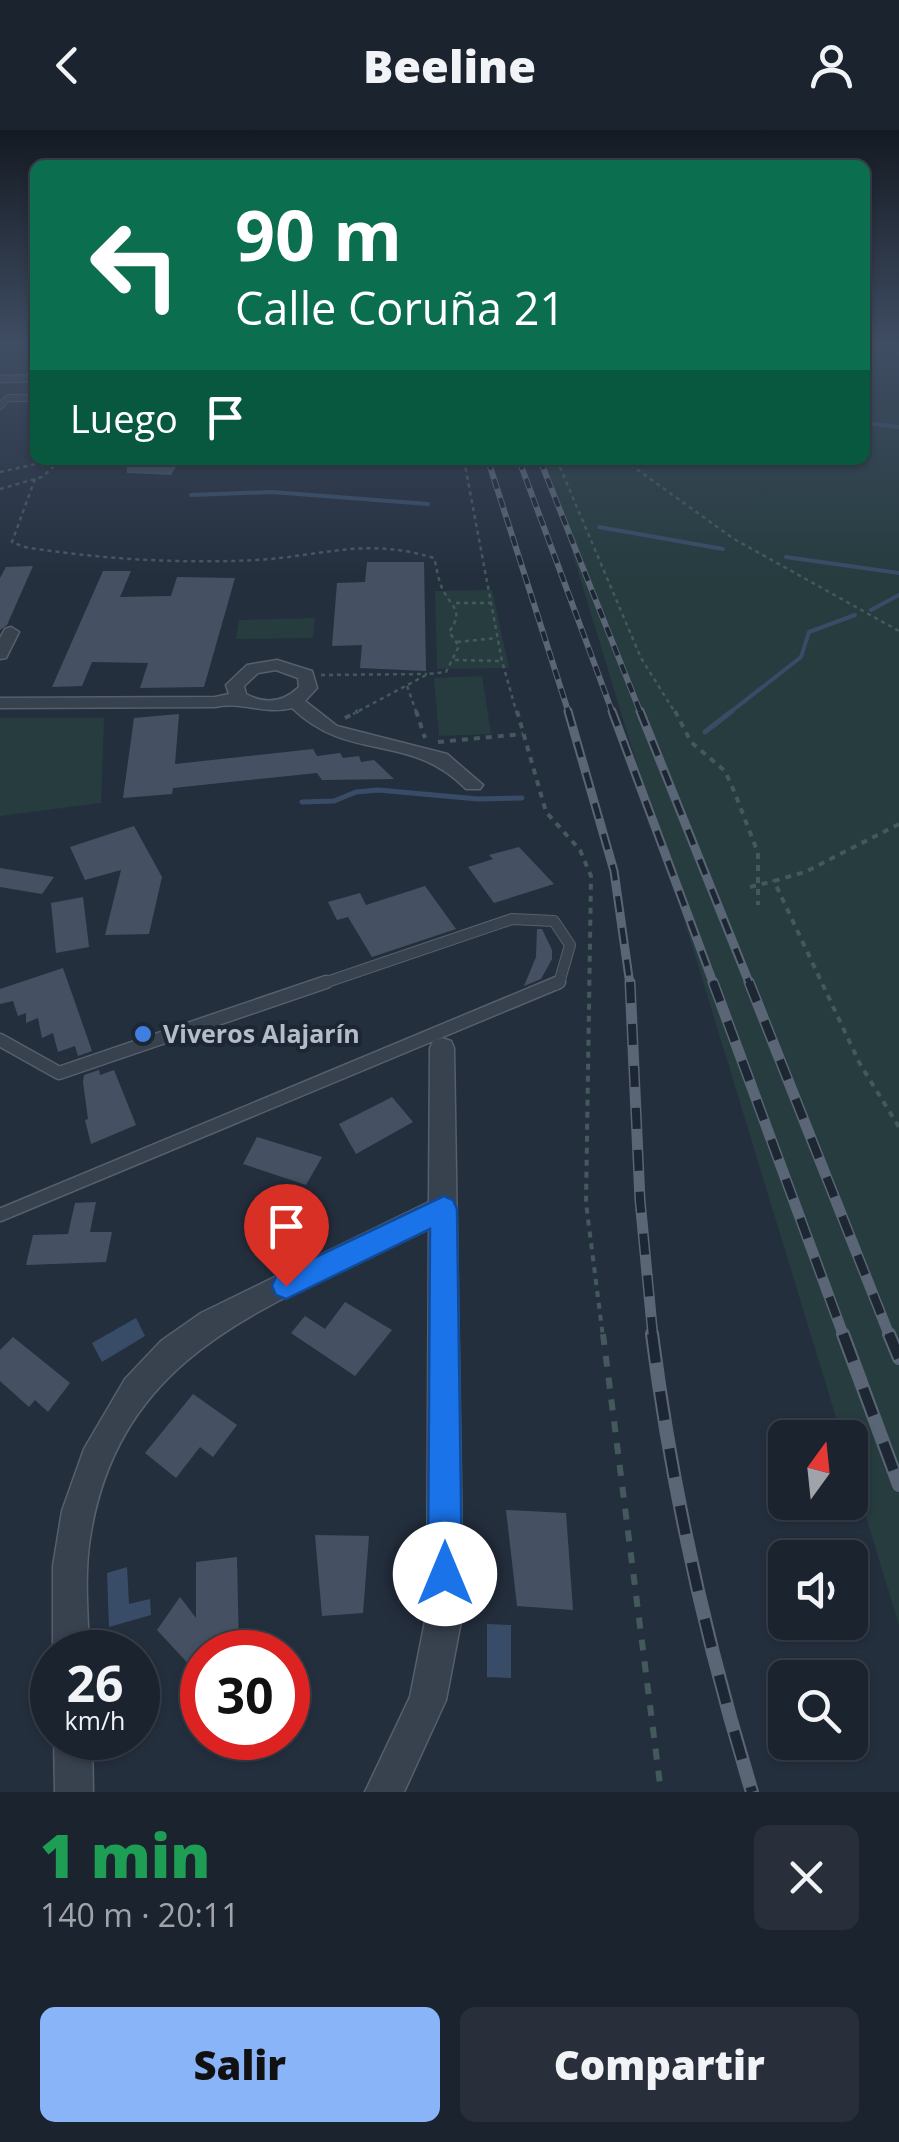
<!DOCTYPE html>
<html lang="es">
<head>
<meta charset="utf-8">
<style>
  :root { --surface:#1b232e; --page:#282f3a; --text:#f1f3f6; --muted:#a0a4aa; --line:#39404a; --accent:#8ab4f8 }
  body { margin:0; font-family:"Open Sans",sans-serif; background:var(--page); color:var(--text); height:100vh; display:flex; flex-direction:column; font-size:38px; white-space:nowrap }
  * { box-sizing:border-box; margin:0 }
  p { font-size:32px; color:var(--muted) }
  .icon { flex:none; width:55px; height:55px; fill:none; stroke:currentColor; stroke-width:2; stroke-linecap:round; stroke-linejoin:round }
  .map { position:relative; height:1662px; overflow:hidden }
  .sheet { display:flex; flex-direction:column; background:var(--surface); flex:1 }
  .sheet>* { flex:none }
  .hud { position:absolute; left:30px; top:30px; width:840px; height:305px; border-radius:15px; box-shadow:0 2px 8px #0004,0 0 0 2px var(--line); background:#0b6e4f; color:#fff; overflow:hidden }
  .needle { width:65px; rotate:15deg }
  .buttons { position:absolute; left:768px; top:1290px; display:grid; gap:20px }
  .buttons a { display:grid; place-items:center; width:100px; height:100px; border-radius:15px; background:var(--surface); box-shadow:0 2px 8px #0004,0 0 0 2px var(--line); font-size:50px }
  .speed { position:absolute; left:30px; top:1500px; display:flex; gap:20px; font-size:50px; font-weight:700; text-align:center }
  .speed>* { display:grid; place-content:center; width:130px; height:130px; border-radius:50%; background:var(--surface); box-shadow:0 2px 8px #0004,0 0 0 2px var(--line); line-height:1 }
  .speed small { font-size:25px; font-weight:400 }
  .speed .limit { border:15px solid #d22; background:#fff; color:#111 }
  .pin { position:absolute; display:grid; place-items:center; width:85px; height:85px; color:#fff; margin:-102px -42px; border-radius:50% 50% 50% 0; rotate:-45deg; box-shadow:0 0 10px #0007 }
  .pin .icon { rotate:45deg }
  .me { position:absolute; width:110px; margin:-55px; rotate:0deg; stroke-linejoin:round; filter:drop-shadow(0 0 8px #0008) }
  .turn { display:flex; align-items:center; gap:35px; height:210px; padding:0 40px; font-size:45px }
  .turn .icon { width:130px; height:130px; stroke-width:2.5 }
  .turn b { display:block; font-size:70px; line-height:85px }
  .then { display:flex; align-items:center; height:95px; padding:0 40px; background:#0003; gap:20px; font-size:38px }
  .round { display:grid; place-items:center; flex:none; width:105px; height:105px; border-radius:15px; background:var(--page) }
  .overview { display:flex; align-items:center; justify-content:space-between; height:170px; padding:0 40px }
  h1 { font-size:60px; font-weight:800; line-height:75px; color:#1e9e55 }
  .primary-button { display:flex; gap:20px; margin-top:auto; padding:20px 40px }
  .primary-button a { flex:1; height:115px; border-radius:15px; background:var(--accent); color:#111; font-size:40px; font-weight:800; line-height:115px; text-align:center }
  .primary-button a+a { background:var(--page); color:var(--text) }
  header { display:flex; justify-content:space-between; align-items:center; height:130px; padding:0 40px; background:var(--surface); font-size:45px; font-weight:800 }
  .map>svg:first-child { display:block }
  .green { fill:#263c3f }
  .water { fill:#394c67 }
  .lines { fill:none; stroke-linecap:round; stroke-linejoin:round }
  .stream-far1 { stroke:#394c67; stroke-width:4 }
  .stream { stroke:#394c67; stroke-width:5 }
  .building { fill:#455162 }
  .lane-far2-casing { stroke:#565f6c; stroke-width:8 }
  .lane-far1-casing { stroke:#565f6c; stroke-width:12 }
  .lane-casing { stroke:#565f6c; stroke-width:15 }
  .street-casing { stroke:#565f6c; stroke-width:3 }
  .path-far2 { stroke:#44595c; stroke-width:2.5; stroke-dasharray:4 4; stroke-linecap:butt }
  .path-far1 { stroke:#44595c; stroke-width:4; stroke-dasharray:6 6; stroke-linecap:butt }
  .path { stroke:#44595c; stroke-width:6; stroke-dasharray:11 11; stroke-linecap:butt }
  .lane-far2 { stroke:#38414e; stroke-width:6 }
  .lane-far1 { stroke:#38414e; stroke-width:10 }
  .lane { stroke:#38414e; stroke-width:12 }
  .street { fill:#38414e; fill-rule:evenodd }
  .rail-far3-casing { stroke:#5a6575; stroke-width:6 }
  .rail-far2-casing { stroke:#5a6575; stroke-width:9 }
  .rail-far1-casing { stroke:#5a6575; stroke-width:11 }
  .rail-casing { stroke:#5a6575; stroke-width:14 }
  .rail-far3 { stroke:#1d2633; stroke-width:4; stroke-dasharray:10; stroke-linecap:butt }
  .rail-far2 { stroke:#1d2633; stroke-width:5; stroke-dasharray:16; stroke-linecap:butt }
  .rail-far1 { stroke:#1d2633; stroke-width:8; stroke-dasharray:21; stroke-linecap:butt }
  .rail { stroke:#1d2633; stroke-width:10; stroke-dasharray:29; stroke-linecap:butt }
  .route { fill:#1a73e8; stroke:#114b97; stroke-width:2.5 }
  .shop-dot { fill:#3f7fe0; stroke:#1d2633; stroke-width:4 }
  .labels { text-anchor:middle; stroke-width:8; stroke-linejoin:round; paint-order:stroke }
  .poi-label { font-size:25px; font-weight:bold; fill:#b4bcc9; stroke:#1d2633; text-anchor:start }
</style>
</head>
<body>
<header><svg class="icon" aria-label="back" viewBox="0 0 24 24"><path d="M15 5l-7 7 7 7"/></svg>Beeline<svg class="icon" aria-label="person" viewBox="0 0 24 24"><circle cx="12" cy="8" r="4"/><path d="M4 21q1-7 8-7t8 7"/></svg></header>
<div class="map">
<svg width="899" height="1662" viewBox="0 0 899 1662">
  <rect width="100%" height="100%" fill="#242f3e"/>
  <!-- green -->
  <g class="green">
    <path d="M865 213H899V1495L850 1334V1308L842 1307 544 330H865Z"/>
    <path d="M492 460 509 538 437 539 435 461Z"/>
    <path d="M315 488 313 508 236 509 239 490Z"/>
    <path d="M482 546 491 604 439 606 434 548Z"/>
    <path d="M0 588H104L101 673 0 686Z"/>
  </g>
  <!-- water -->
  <g class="water">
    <path d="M136 1188 145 1206 102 1232 92 1213Z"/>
    <path d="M127 1437 129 1474 150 1469 151 1485 109 1497 107 1443Z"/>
    <path d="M487 1494 511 1495V1548L487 1547Z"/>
  </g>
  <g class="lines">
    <!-- stream-far1 -->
    <g class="stream-far1">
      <path d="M865 293 899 297"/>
      <path d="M191 365 272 362 428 374"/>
      <path d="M599 397 723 419"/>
      <path d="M786 427 899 443"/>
      <path d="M871 480 899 465"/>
      <path d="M728 584 801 527 809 502 855 485"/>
    </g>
    <!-- stream -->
    <g class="stream">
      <path d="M705 602 732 581"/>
      <path d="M302 672 334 671 356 662 378 660 478 669 522 668"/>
    </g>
  </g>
  <!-- building -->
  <g class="building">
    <path d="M127 330H180L171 345 127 343Z"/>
    <path d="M367 432H424L426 541 360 538 362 515 332 516 337 453 365 452Z"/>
    <path d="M33 436 7 495 0 500V448L6 437Z"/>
    <path d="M103 441H131L120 467 171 466 177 447 235 448 204 557 140 558 148 533 92 532 82 556 52 557Z"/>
    <path d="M179 584 175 634 313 619 317 626 340 623 343 628 359 626 361 632 374 630 394 649 322 650 317 643 173 658 172 664 123 668 134 588Z"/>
    <path d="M134 696 162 747 149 804 105 805 121 740 85 750 70 717Z"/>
    <path d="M519 717 554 754 494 773 468 737 493 729 489 725Z"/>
    <path d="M0 738 54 747 42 764 0 757Z"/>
    <path d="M425 756 456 799 372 827 348 787 337 790 328 772 360 763 366 775Z"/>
    <path d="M83 767 89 817 56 823 51 773Z"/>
    <path d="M537 799H542L552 820V829L541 849 524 856 536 827Z"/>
    <path d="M63 838 92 921 78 926 75 916 58 922 53 903 42 908 38 888 26 893V883L18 886 13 871 0 874V859Z"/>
    <path d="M99 940 100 945 114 940 136 995 91 1014 85 990 88 989 83 952 84 945Z"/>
    <path d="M392 967 413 992 356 1024 339 994Z"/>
    <path d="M257 1007 322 1027 306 1055 243 1034Z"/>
    <path d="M96 1072 90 1102H112L106 1132 26 1135 33 1105 68 1104 75 1073Z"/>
    <path d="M345 1172 392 1200 355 1246 291 1203 305 1186 325 1199Z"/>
    <path d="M13 1207 70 1253 48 1282 35 1270 29 1277 0 1251V1220Z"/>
    <path d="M193 1264 237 1295 213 1327 200 1317 176 1348 145 1323Z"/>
    <path d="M506 1380 566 1383 573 1480 517 1476Z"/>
    <path d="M315 1405 369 1406 363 1483 322 1486Z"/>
    <path d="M237 1427 239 1521 214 1517 210 1522H202V1532L195 1541 157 1500 180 1467 196 1488V1432Z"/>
  </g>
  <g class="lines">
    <defs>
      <path id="lane-far2" d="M0 276 8 268H35"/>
      <path id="lane-far1" d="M318 855 512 789 554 791 570 815 559 853 555 855"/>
      <g id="lane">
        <path d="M0 910 59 943 326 852"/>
        <path d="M0 1085 559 852"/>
      </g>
      <g id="street">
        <path d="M0 213H6L0 216Z"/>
        <path d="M35 245V251L0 252V246Z"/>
        <path d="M11 497 19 502 6 528 0 529V508L5 499Z"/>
        <path d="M277 530 312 541 317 558 305 571 337 596 447 624 483 655 480 659H466C409 601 350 634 292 578 264 585 242 571 215 577L0 578V568L215 567 229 564 226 555 247 535ZM276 540 298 548 299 557C283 572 266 575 246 564L244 556 258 543Z"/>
        <path d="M442 908 451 911 454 918 463 1481 446 1570 404 1662H365L410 1567 427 1481 429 1099C278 1174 120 1216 90 1408 84 1446 88 1484 89 1522H53V1436L62 1381 84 1319 125 1249 161 1211 201 1183 429 1072 430 918 433 911Z"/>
        <path d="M54 1608H92L93 1662H55Z"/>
      </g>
    </defs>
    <!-- lane-far2 casing -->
    <use href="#lane-far2" class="lane-far2-casing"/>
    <!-- lane-far1 casing -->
    <use href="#lane-far1" class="lane-far1-casing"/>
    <!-- lane casing -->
    <use href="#lane" class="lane-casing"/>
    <!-- street casing -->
    <use href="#street" class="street-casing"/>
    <!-- path-far2 -->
    <g class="path-far2">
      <path d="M865 220 899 223"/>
      <path d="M464 330 502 531 517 584"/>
      <path d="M562 330 559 335 641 528 676 584"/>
      <path d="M624 330 734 409 899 501"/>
      <path d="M0 342 54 330"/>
      <path d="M35 349 12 412 24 417C99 429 181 434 257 430 323 426 365 407 434 428 437 438 438 451 443 460 453 479 464 481 449 502L459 516 446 542 428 544 353 584"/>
      <path d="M0 359 42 347 61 330"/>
      <path d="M456 473H490"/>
      <path d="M457 512 497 508"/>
      <path d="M455 530 500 531"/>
      <path d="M321 545 427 544"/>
      <path d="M407 556 417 584"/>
    </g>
    <!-- path-far1 -->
    <g class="path-far1">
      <path d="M416 581 425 608"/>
      <path d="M517 581 546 682 580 720 591 746 586 1073 603 1207"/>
      <path d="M675 581 691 612 725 641 734 661 758 723V775"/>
      <path d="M345 588 358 581"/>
      <path d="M438 612 523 604"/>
      <path d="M899 694 805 742 774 751 860 934 899 997"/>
      <path d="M750 757 774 751"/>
    </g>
    <!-- path -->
    <path class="path" d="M603 1204 661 1662"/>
    <!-- lane-far2 -->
    <use href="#lane-far2" class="lane-far2"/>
    <!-- lane-far1 -->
    <use href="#lane-far1" class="lane-far1"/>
    <!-- lane -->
    <use href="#lane" class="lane"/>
    <!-- street -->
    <use href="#street" class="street"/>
    <defs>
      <g id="rail-far3">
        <path d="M488 330 569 584"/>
        <path d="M519 330 613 584"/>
        <path d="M540 330 641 584"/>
      </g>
      <g id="rail-far2">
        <path d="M568 581 614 741 630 855"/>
        <path d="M612 581 714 855"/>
        <path d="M640 581 750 855"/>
      </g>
      <g id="rail-far1">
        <path d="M630 852 640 1070 653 1207"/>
        <path d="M713 852 844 1207"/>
        <path d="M749 852 890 1207"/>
      </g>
      <g id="rail">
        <path d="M652 1204C672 1360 706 1512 752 1662"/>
        <path d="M843 1204 899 1355"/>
        <path d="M889 1204 899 1228"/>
      </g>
    </defs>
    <!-- rail-far3 casing -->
    <use href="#rail-far3" class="rail-far3-casing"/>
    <!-- rail-far2 casing -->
    <use href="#rail-far2" class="rail-far2-casing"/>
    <!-- rail-far1 casing -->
    <use href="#rail-far1" class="rail-far1-casing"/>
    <!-- rail casing -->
    <use href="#rail" class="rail-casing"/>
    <!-- rail-far3 -->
    <use href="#rail-far3" class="rail-far3"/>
    <!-- rail-far2 -->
    <use href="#rail-far2" class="rail-far2"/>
    <!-- rail-far1 -->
    <use href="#rail-far1" class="rail-far1"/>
    <!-- rail -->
    <use href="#rail" class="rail"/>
  </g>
  <!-- sky -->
  <linearGradient id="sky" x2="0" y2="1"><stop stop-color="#141a22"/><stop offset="0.48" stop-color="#3f4d63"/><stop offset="1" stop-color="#3f4d63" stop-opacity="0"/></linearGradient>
  <rect width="899" height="445" fill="url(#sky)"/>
  <!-- route -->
  <path class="route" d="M444 1066 453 1070 457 1079 462 1444 457 1457 445 1462 433 1457 428 1444 430 1099 286 1169 276 1165 272 1156 276 1146Z"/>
  <!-- markers -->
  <circle class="shop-dot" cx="143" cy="904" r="10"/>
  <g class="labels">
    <!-- poi labels -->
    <g class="poi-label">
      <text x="163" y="913">Viveros Alajarín</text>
    </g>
  </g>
</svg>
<div class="buttons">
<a><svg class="needle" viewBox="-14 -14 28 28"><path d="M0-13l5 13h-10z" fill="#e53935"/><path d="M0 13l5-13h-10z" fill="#a0a4aa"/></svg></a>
<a><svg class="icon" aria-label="sound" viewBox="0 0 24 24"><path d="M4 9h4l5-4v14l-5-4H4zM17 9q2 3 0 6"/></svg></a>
<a><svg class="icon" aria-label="search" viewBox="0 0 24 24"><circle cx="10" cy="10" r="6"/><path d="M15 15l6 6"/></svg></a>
</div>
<div class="speed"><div>26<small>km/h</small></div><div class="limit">30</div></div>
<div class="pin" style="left:286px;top:1156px;background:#d93025"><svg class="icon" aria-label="arrive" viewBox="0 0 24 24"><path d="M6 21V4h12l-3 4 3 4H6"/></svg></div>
<svg class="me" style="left:445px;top:1444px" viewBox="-20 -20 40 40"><circle r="19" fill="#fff"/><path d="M0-13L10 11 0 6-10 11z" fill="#1a73e8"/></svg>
<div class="hud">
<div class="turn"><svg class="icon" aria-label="left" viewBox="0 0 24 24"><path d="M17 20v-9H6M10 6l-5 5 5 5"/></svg><div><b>90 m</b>Calle Coruña 21</div></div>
<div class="then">Luego<svg class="icon" aria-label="arrive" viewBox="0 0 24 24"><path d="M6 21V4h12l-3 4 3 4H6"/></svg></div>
</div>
</div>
<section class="sheet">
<div class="overview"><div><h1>1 min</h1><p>140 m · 20:11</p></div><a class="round"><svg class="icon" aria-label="close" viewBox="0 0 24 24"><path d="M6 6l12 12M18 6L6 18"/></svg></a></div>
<div class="primary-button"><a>Salir</a><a>Compartir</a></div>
</section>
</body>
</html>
